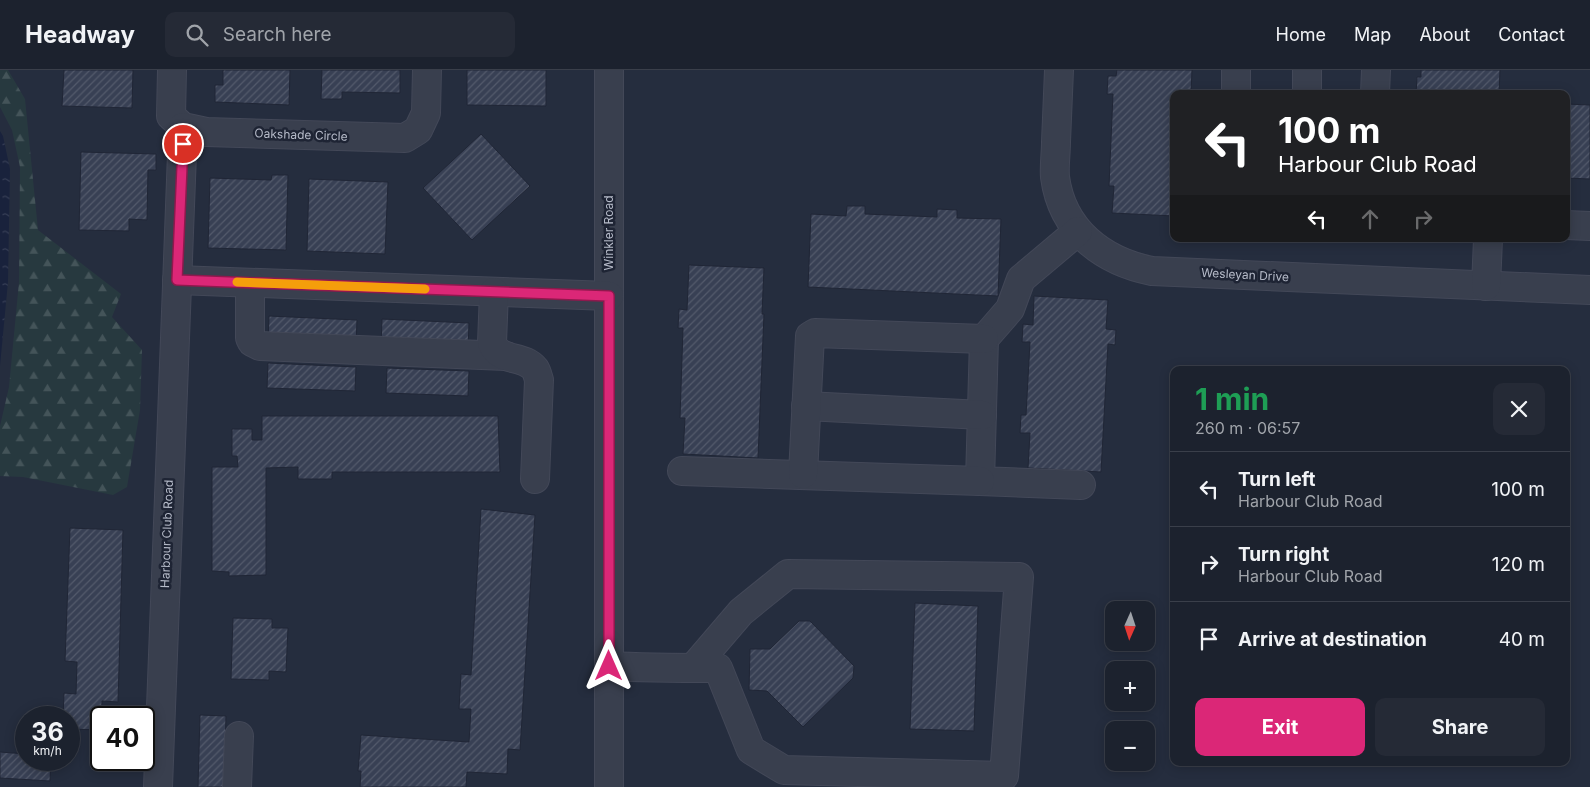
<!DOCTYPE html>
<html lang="en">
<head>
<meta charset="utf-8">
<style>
  :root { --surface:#1c222e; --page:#252a36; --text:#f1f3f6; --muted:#a0a4aa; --line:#3a3f4a; --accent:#db2777 }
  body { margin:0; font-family:Inter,sans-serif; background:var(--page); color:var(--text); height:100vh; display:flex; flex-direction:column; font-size:19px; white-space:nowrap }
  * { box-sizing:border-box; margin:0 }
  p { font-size:16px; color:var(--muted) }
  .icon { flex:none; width:28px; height:28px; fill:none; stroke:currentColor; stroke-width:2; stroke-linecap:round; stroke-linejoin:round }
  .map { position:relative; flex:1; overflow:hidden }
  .panel { position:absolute; left:1170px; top:296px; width:400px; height:400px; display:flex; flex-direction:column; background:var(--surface); border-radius:10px; box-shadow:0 2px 12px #0003,0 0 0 1px var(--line) }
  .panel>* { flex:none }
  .hud { position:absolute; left:1170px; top:20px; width:400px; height:152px; border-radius:10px; box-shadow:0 2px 12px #0003,0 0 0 1px var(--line); background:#202124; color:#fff; overflow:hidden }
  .needle { width:32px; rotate:183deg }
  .tools { position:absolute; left:1105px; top:531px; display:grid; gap:10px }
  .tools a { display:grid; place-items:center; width:50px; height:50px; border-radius:10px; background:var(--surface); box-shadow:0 2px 12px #0003,0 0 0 1px var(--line); font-size:25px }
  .speed { position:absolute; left:15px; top:636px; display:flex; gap:10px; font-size:25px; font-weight:700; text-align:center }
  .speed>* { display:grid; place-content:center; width:65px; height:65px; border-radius:50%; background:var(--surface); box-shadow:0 2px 12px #0003,0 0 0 1px var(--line); line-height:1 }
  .speed small { font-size:12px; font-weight:400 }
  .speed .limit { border:2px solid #111; border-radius:8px; background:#fff; color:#111 }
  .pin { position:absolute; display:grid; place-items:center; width:42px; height:42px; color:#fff; margin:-21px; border:2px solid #fff; border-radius:50%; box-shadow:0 1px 5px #0007 }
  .me { position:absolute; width:55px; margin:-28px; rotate:0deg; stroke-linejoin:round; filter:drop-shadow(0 0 4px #0008) }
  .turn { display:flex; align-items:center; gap:18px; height:105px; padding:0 25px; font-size:22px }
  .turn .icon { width:65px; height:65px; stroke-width:2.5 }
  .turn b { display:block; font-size:35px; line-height:42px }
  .lanes { display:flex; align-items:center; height:48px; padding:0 25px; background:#0003; justify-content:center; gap:25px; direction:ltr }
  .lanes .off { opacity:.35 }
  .round { display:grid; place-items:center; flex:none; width:52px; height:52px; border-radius:10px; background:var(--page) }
  .overview { display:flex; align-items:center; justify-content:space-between; height:85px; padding:0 25px }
  h1 { font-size:30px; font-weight:700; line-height:38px; color:#1e9e55 }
  .action { display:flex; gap:10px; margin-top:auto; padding:10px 25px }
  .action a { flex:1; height:58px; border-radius:10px; background:var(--accent); color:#fff; font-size:20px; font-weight:700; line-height:58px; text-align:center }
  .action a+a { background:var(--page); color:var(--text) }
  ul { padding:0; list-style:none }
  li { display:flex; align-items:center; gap:15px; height:75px; padding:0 25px; border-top:1px solid var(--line) }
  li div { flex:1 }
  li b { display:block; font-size:19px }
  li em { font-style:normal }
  header { display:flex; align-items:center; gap:30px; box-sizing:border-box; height:70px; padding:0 25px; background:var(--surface); border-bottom:1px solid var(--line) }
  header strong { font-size:24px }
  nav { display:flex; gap:28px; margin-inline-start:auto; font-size:18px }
  .search { width:350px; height:45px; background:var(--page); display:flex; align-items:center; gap:12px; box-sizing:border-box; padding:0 18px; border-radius:10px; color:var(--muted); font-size:19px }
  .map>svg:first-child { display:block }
  .forest { fill:url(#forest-firs) }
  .water { fill:url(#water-ripples) }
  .building { fill:url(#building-hatch); stroke:#202636 }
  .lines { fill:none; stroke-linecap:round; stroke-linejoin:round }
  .minor-casing { stroke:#434858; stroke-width:30 }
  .minor { stroke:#393f4e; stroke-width:28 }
  .route-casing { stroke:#8e194d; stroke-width:12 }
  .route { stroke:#db2777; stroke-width:9 }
  .slow { stroke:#f59e0b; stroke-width:9 }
  .labels { text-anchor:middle; stroke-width:5; stroke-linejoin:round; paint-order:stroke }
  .street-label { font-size:12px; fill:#b6bbc9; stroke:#1e2434 }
</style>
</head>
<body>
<header>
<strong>Headway</strong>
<div class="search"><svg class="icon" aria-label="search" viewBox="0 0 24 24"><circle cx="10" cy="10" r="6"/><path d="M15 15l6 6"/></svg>Search here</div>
<nav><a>Home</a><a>Map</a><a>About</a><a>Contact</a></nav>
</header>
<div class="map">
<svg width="1590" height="717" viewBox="0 0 1590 717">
  <defs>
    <pattern id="forest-firs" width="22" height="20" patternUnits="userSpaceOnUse" patternTransform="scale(1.25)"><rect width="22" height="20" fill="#27393f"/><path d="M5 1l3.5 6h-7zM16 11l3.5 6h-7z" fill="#445459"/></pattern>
    <pattern id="water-ripples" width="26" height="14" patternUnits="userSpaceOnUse" patternTransform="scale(1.25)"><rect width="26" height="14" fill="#19223c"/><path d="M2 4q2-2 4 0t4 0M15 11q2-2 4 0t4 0" fill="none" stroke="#384057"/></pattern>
    <pattern id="building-hatch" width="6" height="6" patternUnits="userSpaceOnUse" patternTransform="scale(1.25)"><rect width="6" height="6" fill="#384054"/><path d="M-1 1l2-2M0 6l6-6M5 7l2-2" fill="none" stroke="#535a6b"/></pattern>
  </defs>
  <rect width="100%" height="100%" fill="#252d3e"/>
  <!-- forest -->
  <path class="forest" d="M0 0H8L25 29 38 160 121 224 112 247 142 280 140 340 127 417 113 425 23 407 0 406V356L9 317 19 212 20 97 12 60 0 37Z"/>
  <!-- water -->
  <path class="water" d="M0 61 3 66 10 99 8 212 0 296Z"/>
  <!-- building -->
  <g class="building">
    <path d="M64 0H133L132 38 62 36Z"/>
    <path d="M223 0H290L289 35 215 32V15H223Z"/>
    <path d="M322 0H400V23L342 22V29H321Z"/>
    <path d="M467 0H546V36L467 35Z"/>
    <path d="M1117 0H1192L1191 24H1174V146L1112 143 1114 116H1109L1113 24H1107L1108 6H1116Z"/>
    <path d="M1421 0H1500L1499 24H1416L1417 7H1421Z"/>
    <path d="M1566 34 1590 35V109L1566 108Z"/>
    <path d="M481 64 530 116 472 170 423 118Z"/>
    <path d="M81 82 156 84V100H148L147 150 129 149V161L79 160Z"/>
    <path d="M272 105H288L286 180 208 178 210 108 271 110Z"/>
    <path d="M309 109 388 112 385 184 307 181Z"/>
    <path d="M847 136H865V144L937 147V139L957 140V148L1001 149 998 226 808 217 811 144 846 146Z"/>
    <path d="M689 195 764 198 762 244H764L758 388 683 384 685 348H680L683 258H678L679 239 687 240Z"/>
    <path d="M1034 226 1108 230 1106 259 1116 260 1115 275 1108 274 1101 402 1028 398 1030 363H1020L1021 345H1026L1030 272H1022L1023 254 1033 255Z"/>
    <path d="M269 246 357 250 356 276 268 272Z"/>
    <path d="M382 249 469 253 468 280 381 276Z"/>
    <path d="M268 293 356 297 355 321 267 318Z"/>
    <path d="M387 298 469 301 468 326 386 323Z"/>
    <path d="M262 346H498L500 402H332V409H298V397L266 398V505L229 506V502L212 501V397H238L237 386H232V359H252V370H262Z"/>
    <path d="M481 439 535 445 520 680 508 679 507 704 467 702 466 717H360L361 701H358L361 665 469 672 471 639H459L461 604 471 605Z"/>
    <path d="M70 458 123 460 118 632 102 631 101 660 69 659V648H63L64 623 76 624 77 592 65 591Z"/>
    <path d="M915 533 978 536 974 661 910 659Z"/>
    <path d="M233 548 272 549V558H288L286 602 269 601V610L231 609Z"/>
    <path d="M799 551H810L854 596 853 608 803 657 767 621 749 620 750 579H770Z"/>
    <path d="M200 645 226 646 224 717H198Z"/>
    <path d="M0 682 26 684V690H51L50 711 0 708Z"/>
  </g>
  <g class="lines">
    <defs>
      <g id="minor">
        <path d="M172 0 171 46 183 57 206 62 405 68 418 60 426 43 427 0"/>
        <path d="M609 0V717"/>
        <path d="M1059 0C1058 24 1057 48 1056 72 1056 83 1054 96 1055 107 1062 160 1102 191 1152 201L1590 220"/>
        <path d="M1236 24V0"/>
        <path d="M1307 24V0"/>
        <path d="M1375 24 1376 0"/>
        <path d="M1566 155 1590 156"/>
        <path d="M1078 161 1021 209 1010 239 984 269 980 411 1081 415"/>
        <path d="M177 210 609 226"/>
        <path d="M250 213V268L252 272 260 276 506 286"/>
        <path d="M1486 216 1488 169"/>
        <path d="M494 222 492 273C500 293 523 284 535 299 537 302 538 307 539 310L535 409"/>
        <path d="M806 336 982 345"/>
        <path d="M682 401 980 411"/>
        <path d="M803 404 810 266 815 263 984 269"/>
        <path d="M609 596C645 598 682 598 718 598L751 680 784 700 1004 706 1019 507 788 504 741 542 693 598"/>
        <path d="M158 717 183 57"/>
        <path d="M237 717 239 666"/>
      </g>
    </defs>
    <!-- minor casing -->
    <use href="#minor" class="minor-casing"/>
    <!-- minor -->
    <use href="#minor" class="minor"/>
  </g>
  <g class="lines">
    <defs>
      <path id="route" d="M183 74 177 210 609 226V596"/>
    </defs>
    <!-- route casing -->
    <use href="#route" class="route-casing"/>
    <!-- route -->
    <use href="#route" class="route"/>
    <!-- slow -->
    <path class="slow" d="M237 212 425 219"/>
  </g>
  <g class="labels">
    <!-- street labels -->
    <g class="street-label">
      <text transform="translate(301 65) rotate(2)" y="4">Oakshade Circle</text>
      <text transform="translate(609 163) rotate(-90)" y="4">Winkler Road</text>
      <text transform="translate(1245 205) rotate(3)" y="4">Wesleyan Drive</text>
      <text transform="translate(167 464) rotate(-88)" y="4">Harbour Club Road</text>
    </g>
  </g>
</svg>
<div class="tools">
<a><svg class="needle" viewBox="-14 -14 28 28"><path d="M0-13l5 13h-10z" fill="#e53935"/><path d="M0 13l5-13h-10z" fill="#a0a4aa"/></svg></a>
<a>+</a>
<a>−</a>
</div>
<div class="speed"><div>36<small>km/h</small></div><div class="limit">40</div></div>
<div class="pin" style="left:183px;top:74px;background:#d93025"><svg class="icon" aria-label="arrive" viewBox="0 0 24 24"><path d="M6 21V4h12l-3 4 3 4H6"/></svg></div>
<svg class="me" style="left:609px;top:596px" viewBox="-20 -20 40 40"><path d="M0-17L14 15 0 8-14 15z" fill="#db2777" stroke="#fff" stroke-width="4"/></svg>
<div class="hud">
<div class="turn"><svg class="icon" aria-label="left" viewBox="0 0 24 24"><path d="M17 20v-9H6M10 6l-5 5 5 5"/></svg><div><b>100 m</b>Harbour Club Road</div></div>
<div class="lanes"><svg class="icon" aria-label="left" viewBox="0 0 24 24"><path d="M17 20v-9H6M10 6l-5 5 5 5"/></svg><svg class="icon off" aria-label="ahead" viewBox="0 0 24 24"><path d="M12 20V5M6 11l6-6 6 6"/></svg><svg class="icon off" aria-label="right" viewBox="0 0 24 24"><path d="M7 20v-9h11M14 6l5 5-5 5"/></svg></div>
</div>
<section class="panel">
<div class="overview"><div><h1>1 min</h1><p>260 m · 06:57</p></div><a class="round"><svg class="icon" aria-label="close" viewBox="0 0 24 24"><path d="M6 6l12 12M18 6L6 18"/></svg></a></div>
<ul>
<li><svg class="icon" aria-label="left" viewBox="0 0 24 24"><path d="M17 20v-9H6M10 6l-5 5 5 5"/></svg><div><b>Turn left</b><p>Harbour Club Road</p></div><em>100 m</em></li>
<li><svg class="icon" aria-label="right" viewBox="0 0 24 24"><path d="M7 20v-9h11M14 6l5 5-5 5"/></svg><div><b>Turn right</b><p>Harbour Club Road</p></div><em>120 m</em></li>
<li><svg class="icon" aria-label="arrive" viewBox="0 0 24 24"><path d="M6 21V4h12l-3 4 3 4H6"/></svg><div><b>Arrive at destination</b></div><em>40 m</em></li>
</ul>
<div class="action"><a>Exit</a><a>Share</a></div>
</section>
</div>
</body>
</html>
